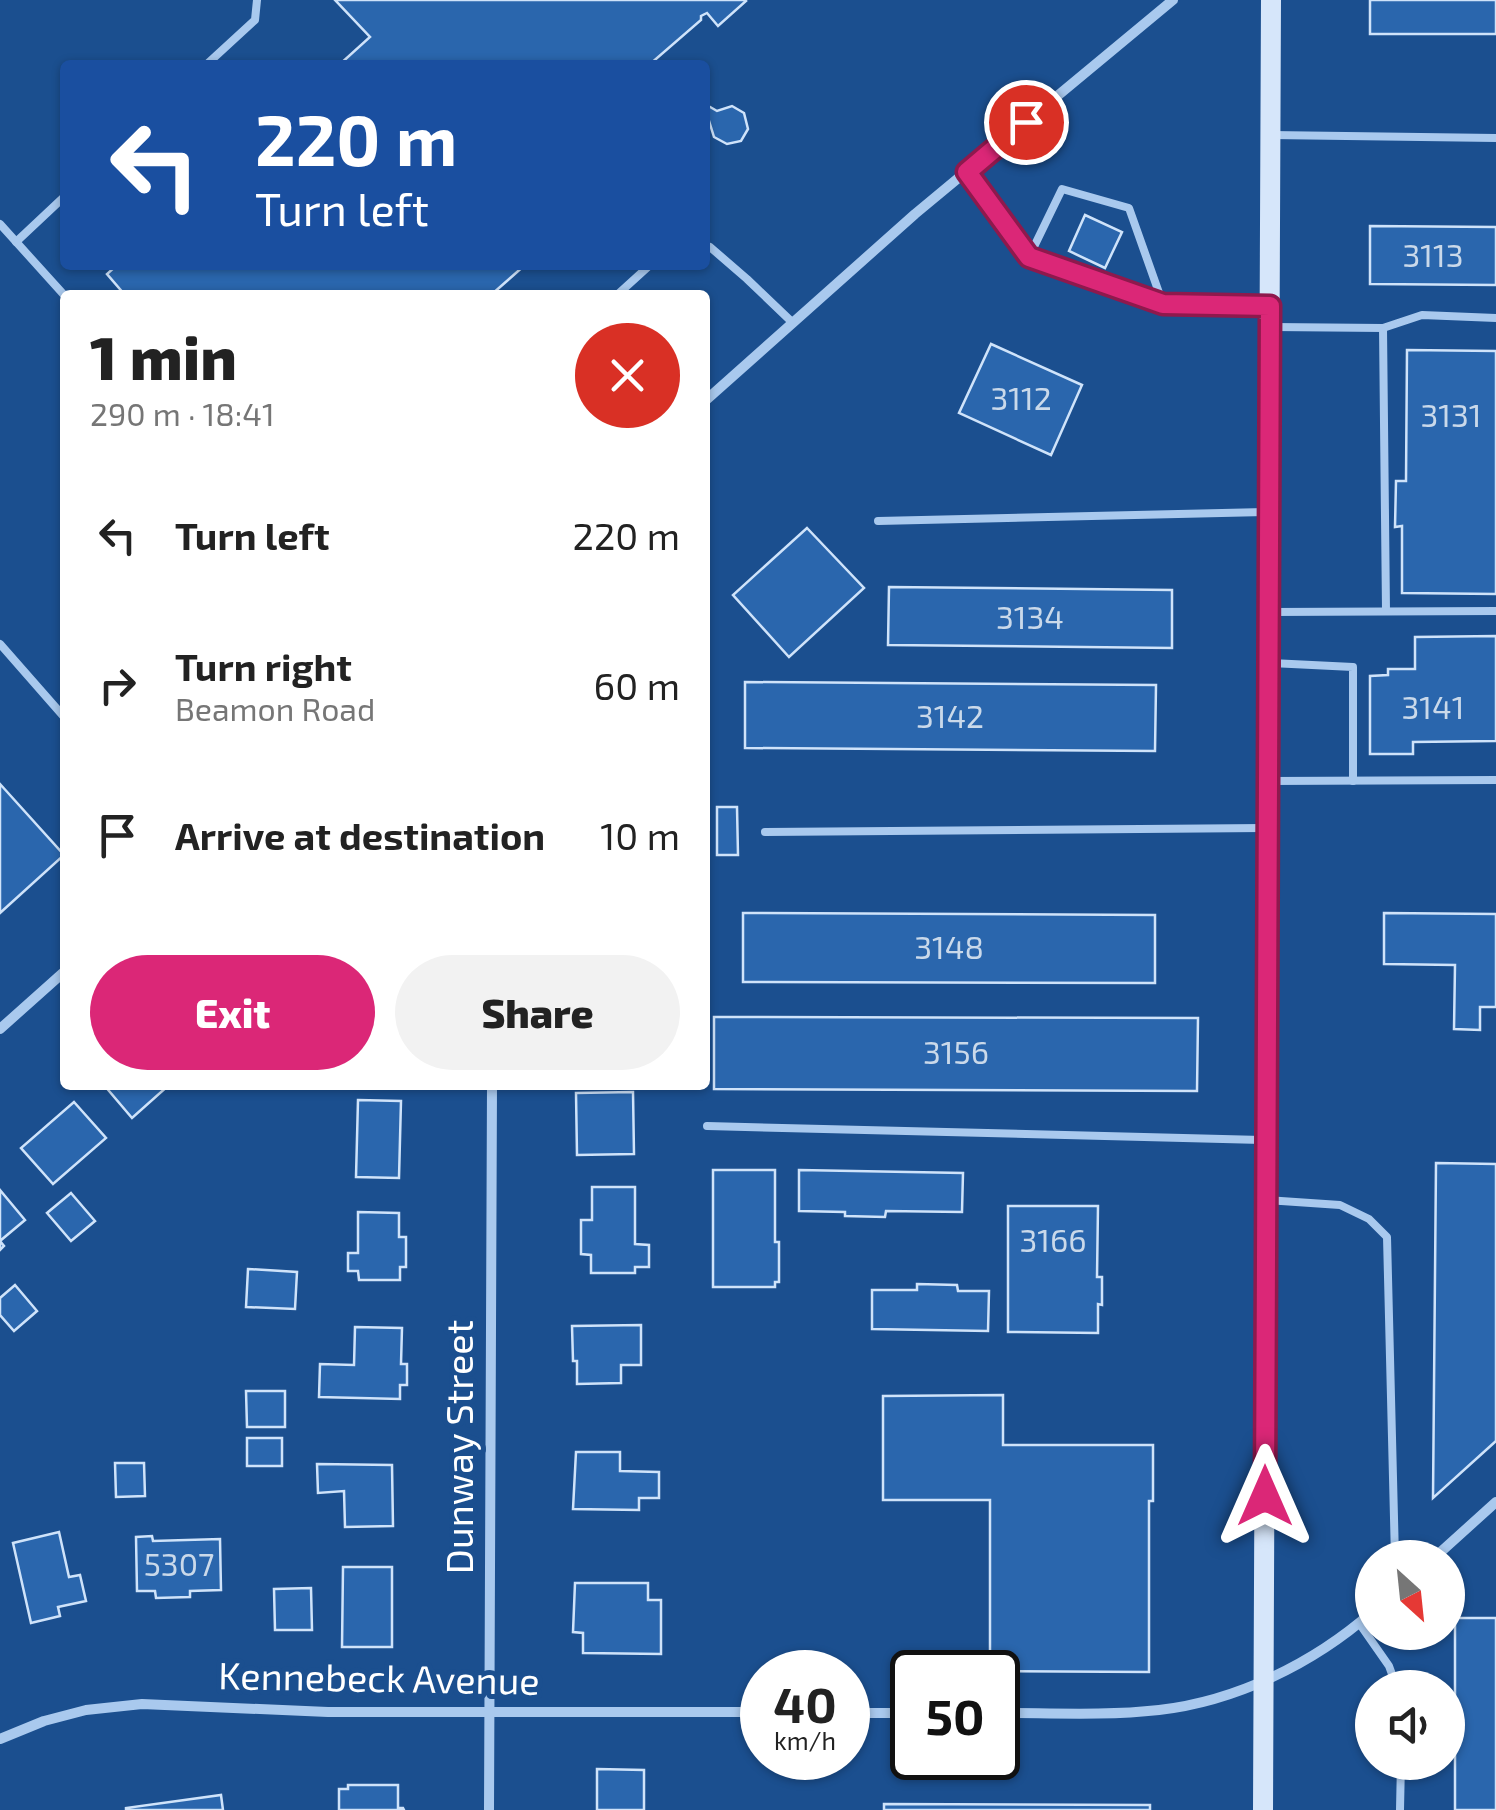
<!DOCTYPE html>
<html lang="en">
<head>
<meta charset="utf-8">
<style>
  :root { --surface:#fff; --page:#f2f2f2; --text:#222; --muted:#767676; --accent:#db2777 }
  body { margin:0; font-family:"Exo 2",sans-serif; background:var(--page); color:var(--text); height:100vh; display:flex; flex-direction:column; font-size:38px; white-space:nowrap }
  * { box-sizing:border-box; margin:0 }
  p { font-size:32px; color:var(--muted) }
  .icon { flex:none; width:55px; height:55px; fill:none; stroke:currentColor; stroke-width:2; stroke-linecap:round; stroke-linejoin:round }
  .map { position:relative; flex:1; overflow:hidden }
  .side { position:absolute; left:60px; top:290px; width:650px; height:800px; display:flex; flex-direction:column; background:var(--surface); border-radius:10px; box-shadow:0 2px 8px #0004 }
  .side>* { flex:none }
  .hud { position:absolute; left:60px; top:60px; width:650px; height:210px; border-radius:10px; box-shadow:0 2px 8px #0004; background:#1a4fa0; color:#fff; overflow:hidden }
  .needle { width:65px; rotate:153deg }
  .tools { position:absolute; left:1355px; top:1540px; display:grid; gap:20px }
  .tools a { display:grid; place-items:center; width:110px; height:110px; border-radius:50%; background:var(--surface); box-shadow:0 2px 8px #0004; font-size:50px }
  .speed { position:absolute; left:740px; top:1650px; display:flex; gap:20px; font-size:50px; font-weight:700; text-align:center }
  .speed>* { display:grid; place-content:center; width:130px; height:130px; border-radius:50%; background:var(--surface); box-shadow:0 2px 8px #0004; line-height:1 }
  .speed small { font-size:25px; font-weight:400 }
  .speed .limit { border:5px solid #111; border-radius:15px; background:#fff; color:#111 }
  .pin { position:absolute; display:grid; place-items:center; width:85px; height:85px; color:#fff; margin:-42px; border:5px solid #fff; border-radius:50%; box-shadow:0 2px 10px #0007 }
  .me { position:absolute; width:110px; margin:-55px; rotate:0deg; stroke-linejoin:round; filter:drop-shadow(0 0 8px #0008) }
  .turn { display:flex; align-items:center; gap:35px; height:210px; padding:0 30px; font-size:45px }
  .turn .icon { width:130px; height:130px; stroke-width:2.5 }
  .turn b { display:block; font-size:70px; line-height:85px }
  .round { display:grid; place-items:center; flex:none; width:105px; height:105px; border-radius:52px; background:var(--page) }
  .overview { display:flex; align-items:center; justify-content:space-between; height:170px; padding:0 30px }
  h1 { font-size:60px; font-weight:800; line-height:75px }
  .button { display:flex; gap:20px; margin-top:auto; padding:20px 30px }
  .button a { flex:1; height:115px; border-radius:60px; background:var(--accent); color:#fff; font-size:40px; font-weight:800; line-height:115px; text-align:center }
  .button a+a { background:var(--page); color:var(--text) }
  ul { padding:0; list-style:none }
  li { display:flex; align-items:center; gap:30px; height:150px; padding:0 30px }
  li div { flex:1 }
  li b { display:block; font-size:38px }
  li em { font-style:normal }
  .map>svg:first-child { display:block }
  .building { fill:#2a66ad; stroke:#cfe3fa; stroke-width:2.5 }
  .lines { fill:none; stroke-linecap:round; stroke-linejoin:round }
  .service { stroke:#a9c9ee; stroke-width:8 }
  .minor { stroke:#a9c9ee; stroke-width:10 }
  .secondary { stroke:#d6e6fa; stroke-width:20 }
  .route-casing { stroke:#8e194d; stroke-width:25 }
  .route { stroke:#db2777; stroke-width:18 }
  .labels { text-anchor:middle; stroke-width:10; stroke-linejoin:round; paint-order:stroke }
  .number-label { font-size:32px; fill:#cad9ea }
  .street-label { font-size:38px; fill:#fff; stroke:#1b4f8f }
</style>
</head>
<body>
<div class="map">
<svg width="1496" height="1810" viewBox="0 0 1496 1810">
  <rect width="100%" height="100%" fill="#1b4f8f"/>
  <!-- building -->
  <g class="building">
    <path d="M335 0H745L746 1 718 26 707 13 701 16V20L649 65H339L370 37Z"/>
    <rect x="1370" y="0" width="126" height="34"/>
    <path d="M705 104 717 111 732 106 744 113 748 129 741 141 727 144 714 137 709 121 705 119Z"/>
    <path d="M1085 215 1122 232 1105 268 1069 251Z"/>
    <path d="M1370 226 1496 227V285L1370 284Z"/>
    <path d="M117 265H525L491 295H125L107 274Z"/>
    <path d="M991 344 1082 385 1051 455 959 413Z"/>
    <path d="M1407 350 1496 351V594L1402 593V526L1395 527 1396 481H1406Z"/>
    <path d="M807 528 864 588 789 657 733 595Z"/>
    <path d="M889 587 1172 590V648L888 645Z"/>
    <path d="M1496 636V741L1413 742V754H1370V676L1388 675V669H1415V637Z"/>
    <path d="M745 682 1156 685 1155 751 745 748Z"/>
    <path d="M0 784 64 855 0 913Z"/>
    <path d="M717 807H737L738 855H717Z"/>
    <path d="M743 913 1155 915V983L743 982Z"/>
    <path d="M1384 913 1496 914V1007H1480V1030L1454 1029 1455 965 1384 964Z"/>
    <path d="M714 1017 1198 1018 1197 1091 714 1089Z"/>
    <path d="M104 1085H169L132 1118Z"/>
    <path d="M633 1092 634 1154 577 1155 576 1093Z"/>
    <path d="M358 1100 401 1101 399 1178 356 1177Z"/>
    <path d="M74 1102 106 1138 53 1184 21 1148Z"/>
    <path d="M1436 1163 1496 1164V1441L1433 1498Z"/>
    <path d="M713 1170H775V1242H779V1282H775V1287H713Z"/>
    <path d="M799 1170 963 1173 962 1212 886 1211 885 1217 845 1216V1212L799 1211Z"/>
    <path d="M592 1187H635V1244L649 1245V1267H635V1273H591V1255L581 1254V1220H592Z"/>
    <path d="M0 1190 25 1220 0 1241 4 1246 0 1250Z"/>
    <path d="M71 1193 95 1221 71 1241 47 1213Z"/>
    <path d="M1008 1206H1098L1097 1277H1102V1305L1098 1304V1333L1008 1332Z"/>
    <path d="M358 1212 399 1213V1237H406V1267H400V1280H359L358 1271H348V1253H358Z"/>
    <path d="M248 1269 297 1272 295 1309 246 1307Z"/>
    <path d="M917 1284 957 1285 958 1291H989L988 1331 872 1329V1290H917Z"/>
    <path d="M15 1285 37 1311 14 1331 0 1315V1298Z"/>
    <path d="M641 1325V1365H621V1383L577 1384V1361H573L572 1326Z"/>
    <path d="M355 1327 402 1328 401 1364H407V1385H400V1399L319 1397 320 1364 354 1365Z"/>
    <path d="M246 1391H285V1427H247Z"/>
    <path d="M1003 1395V1445H1153V1501H1149V1672L990 1671V1500H883V1396Z"/>
    <rect x="247" y="1438" width="35" height="28"/>
    <path d="M576 1452H620V1471L659 1472V1498H639V1510L573 1509Z"/>
    <path d="M115 1463H144L145 1496 116 1497Z"/>
    <path d="M317 1464 392 1465 393 1526 345 1527 344 1491 318 1493Z"/>
    <path d="M59 1532 69 1577 80 1575 86 1601 58 1607 60 1616 31 1623 13 1543Z"/>
    <path d="M152 1536 153 1541 220 1539 221 1590 190 1591V1597L156 1598 155 1591H137L136 1537Z"/>
    <path d="M343 1567H392V1647H342Z"/>
    <path d="M575 1583H648V1600H661V1654L583 1653V1633L573 1632Z"/>
    <path d="M311 1588 312 1630H275L274 1589Z"/>
    <rect x="1455" y="1618" width="41" height="192"/>
    <path d="M597 1769 644 1770V1810H597Z"/>
    <path d="M348 1785H398V1808H403L404 1810H339V1789H348Z"/>
    <path d="M221 1795 223 1810H126V1808Z"/>
    <path d="M884 1804 1150 1805V1810H884Z"/>
  </g>
  <g class="lines">
    <!-- service -->
    <g class="service">
      <path d="M206 65 255 20 257 0"/>
      <path d="M1271 135 1496 138"/>
      <path d="M967 171 1029 257 1163 304 1266 306"/>
      <path d="M0 224 65 296"/>
      <path d="M16 242 65 196"/>
      <path d="M705 245 710 247 747 279 793 323"/>
      <path d="M1029 257 1062 189 1129 208 1163 304"/>
      <path d="M617 295 650 265"/>
      <path d="M1273 327 1383 328 1422 315 1496 318"/>
      <path d="M1383 328 1386 611"/>
      <path d="M878 521 1265 512"/>
      <path d="M1271 612 1496 611"/>
      <path d="M0 644 65 718"/>
      <path d="M1271 663 1353 667V781"/>
      <path d="M1268 781 1496 780"/>
      <path d="M765 832 1264 828"/>
      <path d="M707 1126 1262 1140"/>
      <path d="M1268 1200 1340 1205 1369 1219 1387 1237 1395 1558"/>
      <path d="M1359 1623 1389 1666 1397 1688"/>
      <path d="M1400 1810 1401 1762"/>
    </g>
    <!-- minor -->
    <g class="minor">
      <path d="M705 401 915 214 1173 0"/>
      <path d="M0 1029 65 971"/>
      <path d="M1434 1558 1496 1502"/>
      <path d="M848 1713H912"/>
      <path d="M998 1713C1051 1713 1105 1716 1159 1710 1237 1701 1314 1663 1372 1612"/>
      <path d="M0 1739 44 1721 86 1710 142 1704 328 1712H762"/>
      <path d="M489 1810 492 1085"/>
    </g>
    <!-- secondary -->
    <path class="secondary" d="M1263 1810 1271 0"/>
  </g>
  <g class="lines">
    <defs>
      <path id="route" d="M1026 122 967 172 1029 257 1163 304 1270 306 1265 1496"/>
    </defs>
    <!-- route casing -->
    <use href="#route" class="route-casing"/>
    <!-- route -->
    <use href="#route" class="route"/>
  </g>
  <g class="labels">
    <!-- number labels -->
    <g class="number-label">
      <text x="1433" y="267">3113</text>
      <text x="1021" y="410">3112</text>
      <text x="1451" y="427">3131</text>
      <text x="1030" y="629">3134</text>
      <text x="1433" y="719">3141</text>
      <text x="950" y="728">3142</text>
      <text x="949" y="959">3148</text>
      <text x="956" y="1064">3156</text>
      <text x="1053" y="1252">3166</text>
      <text x="179" y="1576">5307</text>
    </g>
    <!-- street labels -->
    <g class="street-label">
      <text transform="translate(460 1447) rotate(-90)" y="13">Dunway Street</text>
      <text transform="translate(379 1679) rotate(1)" y="13">Kennebeck Avenue</text>
    </g>
  </g>
</svg>
<div class="tools">
<a><svg class="needle" viewBox="-14 -14 28 28"><path d="M0-13l5 13h-10z" fill="#e53935"/><path d="M0 13l5-13h-10z" fill="#767676"/></svg></a>
<a><svg class="icon" aria-label="sound" viewBox="0 0 24 24"><path d="M4 9h4l5-4v14l-5-4H4zM17 9q2 3 0 6"/></svg></a>
</div>
<div class="speed"><div>40<small>km/h</small></div><div class="limit">50</div></div>
<div class="pin" style="left:1026px;top:122px;background:#d93025"><svg class="icon" aria-label="arrive" viewBox="0 0 24 24"><path d="M6 21V4h12l-3 4 3 4H6"/></svg></div>
<svg class="me" style="left:1265px;top:1496px" viewBox="-20 -20 40 40"><path d="M0-17L14 15 0 8-14 15z" fill="#db2777" stroke="#fff" stroke-width="4"/></svg>
<div class="hud">
<div class="turn"><svg class="icon" aria-label="left" viewBox="0 0 24 24"><path d="M17 20v-9H6M10 6l-5 5 5 5"/></svg><div><b>220 m</b>Turn left</div></div>
</div>
<section class="side">
<div class="overview"><div><h1>1 min</h1><p>290 m · 18:41</p></div><a class="round" style="background:#d93025;color:#fff"><svg class="icon" aria-label="close" viewBox="0 0 24 24"><path d="M6 6l12 12M18 6L6 18"/></svg></a></div>
<ul>
<li><svg class="icon" aria-label="left" viewBox="0 0 24 24"><path d="M17 20v-9H6M10 6l-5 5 5 5"/></svg><div><b>Turn left</b></div><em>220 m</em></li>
<li><svg class="icon" aria-label="right" viewBox="0 0 24 24"><path d="M7 20v-9h11M14 6l5 5-5 5"/></svg><div><b>Turn right</b><p>Beamon Road</p></div><em>60 m</em></li>
<li><svg class="icon" aria-label="arrive" viewBox="0 0 24 24"><path d="M6 21V4h12l-3 4 3 4H6"/></svg><div><b>Arrive at destination</b></div><em>10 m</em></li>
</ul>
<div class="button"><a>Exit</a><a>Share</a></div>
</section>
</div>
</body>
</html>
